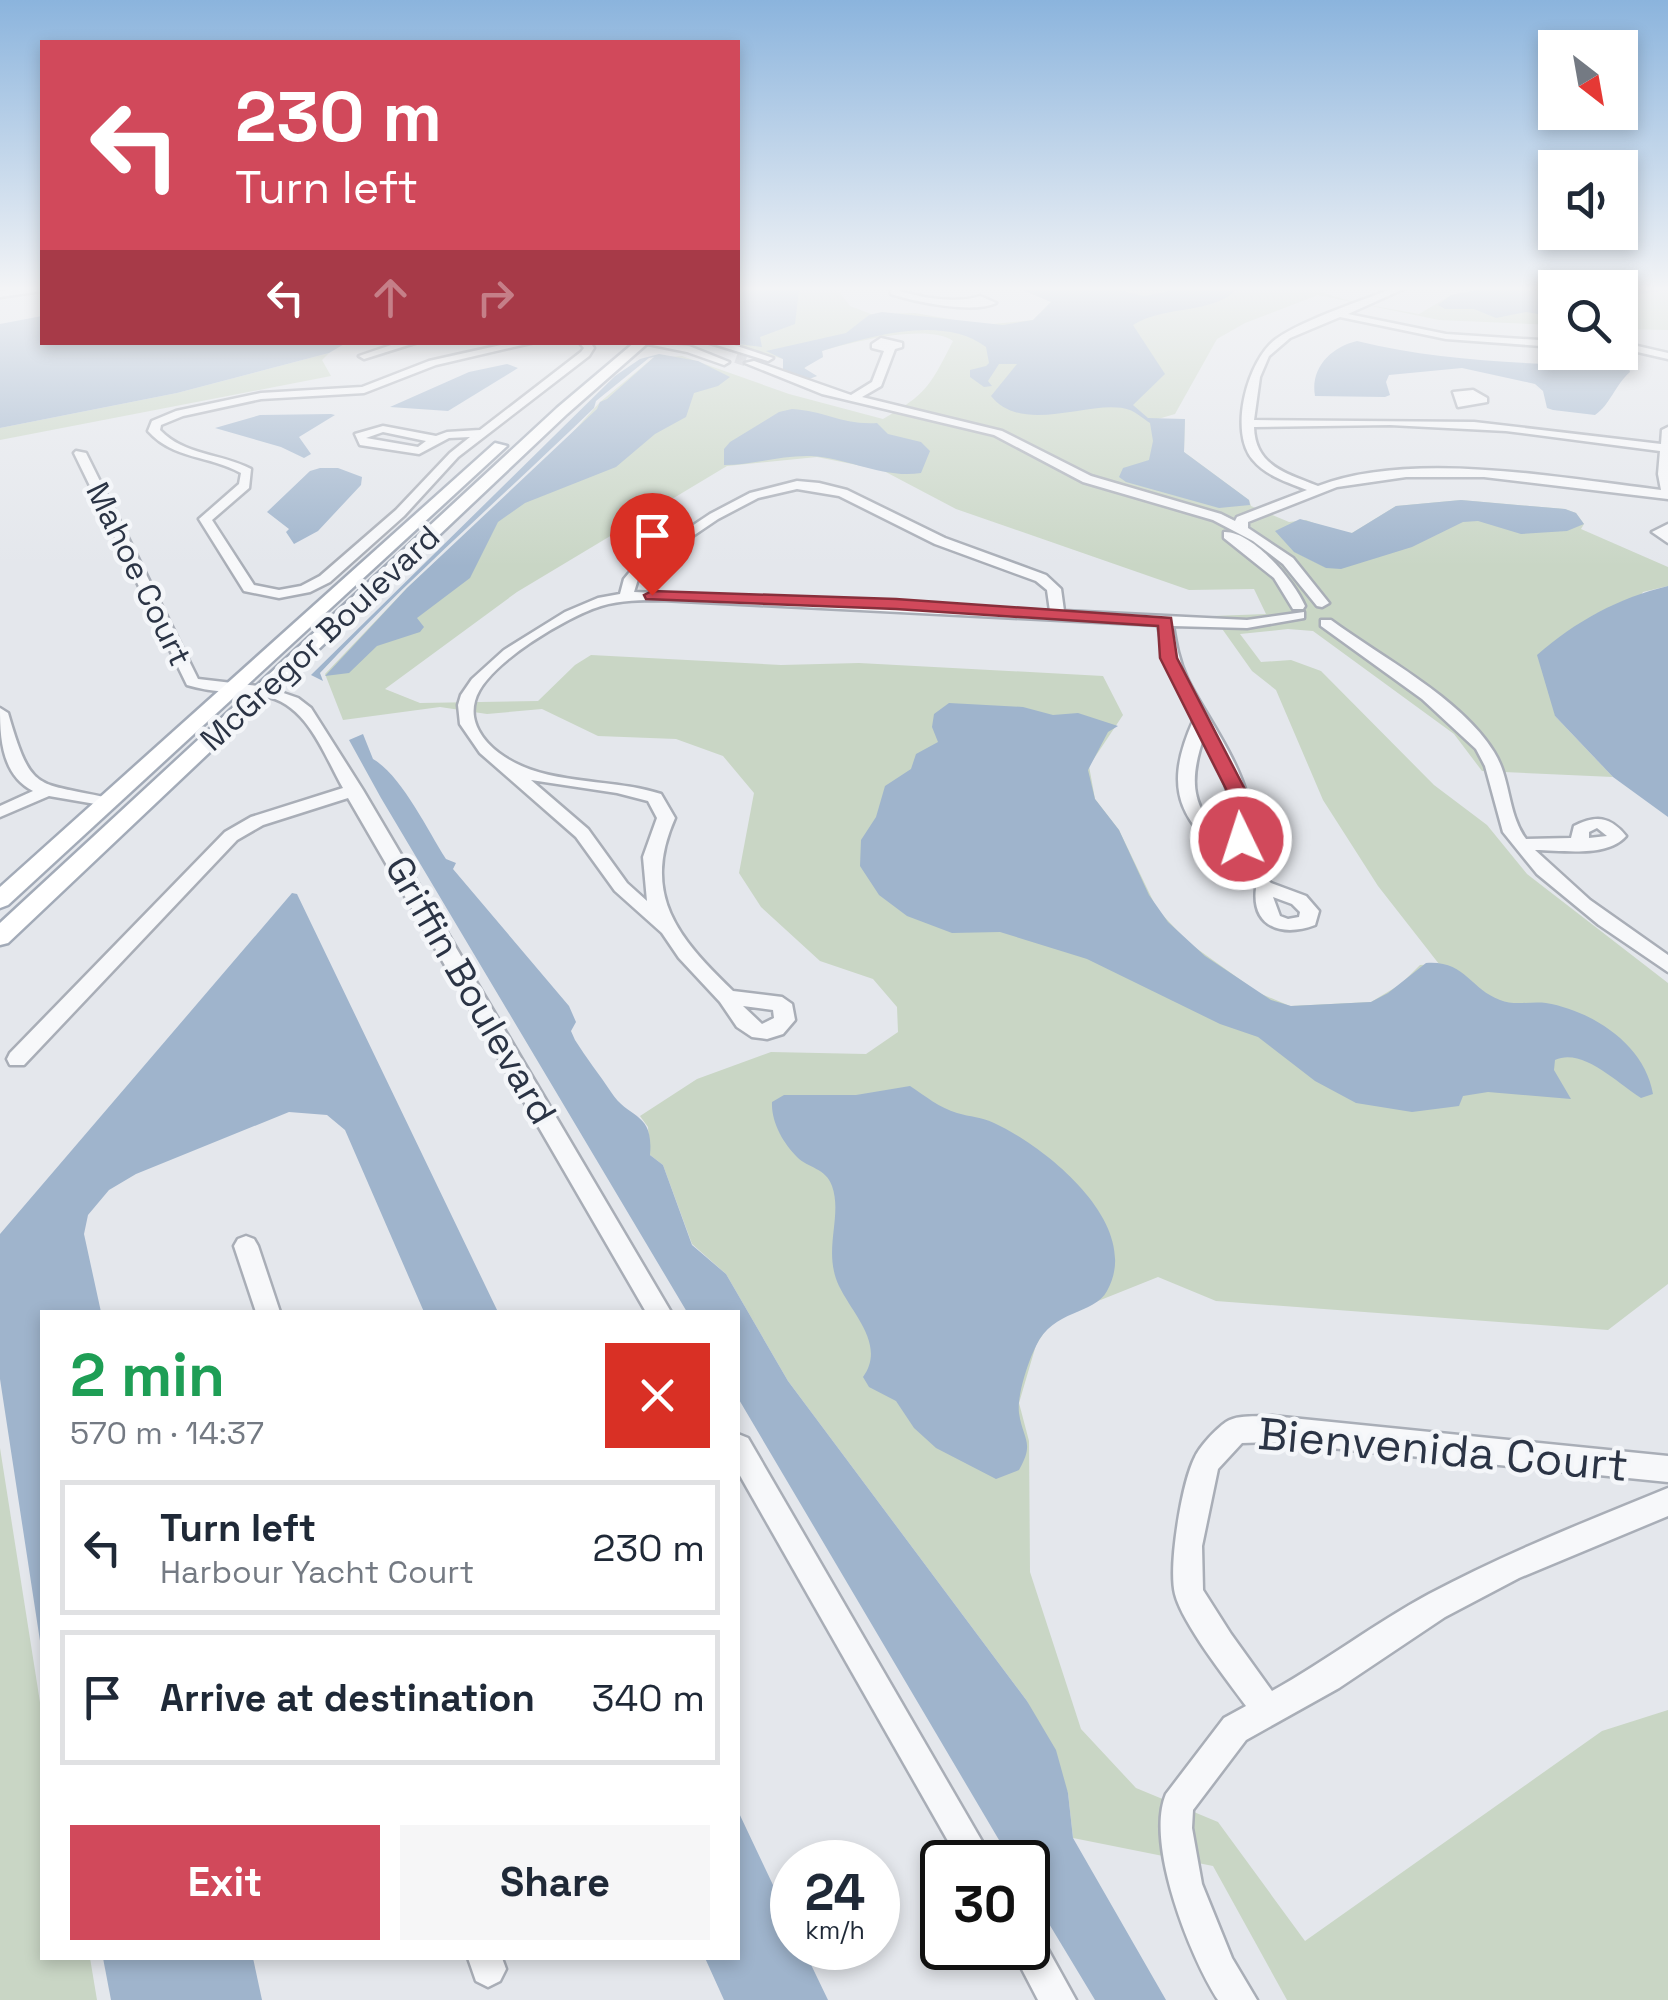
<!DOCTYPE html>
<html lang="en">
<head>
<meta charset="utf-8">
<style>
  :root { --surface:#fff; --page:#f6f6f7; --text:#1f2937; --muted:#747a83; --line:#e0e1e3; --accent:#d1495b }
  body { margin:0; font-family:"Space Grotesk",sans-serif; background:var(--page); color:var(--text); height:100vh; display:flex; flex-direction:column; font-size:38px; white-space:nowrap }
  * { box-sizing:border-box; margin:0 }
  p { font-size:32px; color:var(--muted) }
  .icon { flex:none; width:55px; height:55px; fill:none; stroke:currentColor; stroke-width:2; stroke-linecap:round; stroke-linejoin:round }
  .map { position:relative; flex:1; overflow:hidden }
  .side { position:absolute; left:40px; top:1310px; width:700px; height:650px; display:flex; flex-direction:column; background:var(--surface); border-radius:0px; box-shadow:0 5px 15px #0003 }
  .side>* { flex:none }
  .top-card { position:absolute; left:40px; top:40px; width:700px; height:305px; border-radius:0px; box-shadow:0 5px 15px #0003; background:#d1495b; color:#fff; overflow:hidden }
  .needle { width:65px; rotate:149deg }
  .controls { position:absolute; left:1538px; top:30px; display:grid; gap:20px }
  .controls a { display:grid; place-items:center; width:100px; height:100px; border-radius:0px; background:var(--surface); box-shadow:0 5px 15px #0003; font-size:50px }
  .speed { position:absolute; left:770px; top:1840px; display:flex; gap:20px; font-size:50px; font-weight:700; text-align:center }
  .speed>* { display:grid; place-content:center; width:130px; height:130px; border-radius:50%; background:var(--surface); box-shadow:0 5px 15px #0003; line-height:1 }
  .speed small { font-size:25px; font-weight:400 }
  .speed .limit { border:5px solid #111; border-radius:15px; background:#fff; color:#111 }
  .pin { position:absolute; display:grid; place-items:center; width:85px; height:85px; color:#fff; margin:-102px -42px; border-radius:50% 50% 50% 0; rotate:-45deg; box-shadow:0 0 10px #0007 }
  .pin .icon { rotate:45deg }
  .me { position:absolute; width:110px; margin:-55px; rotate:356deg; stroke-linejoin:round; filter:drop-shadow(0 0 8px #0008) }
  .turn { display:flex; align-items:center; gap:35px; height:210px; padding:0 30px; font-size:45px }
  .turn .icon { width:130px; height:130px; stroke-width:2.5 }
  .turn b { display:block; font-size:70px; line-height:85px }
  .lanes { display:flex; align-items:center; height:95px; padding:0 30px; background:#0003; justify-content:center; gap:50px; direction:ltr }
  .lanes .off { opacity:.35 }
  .round { display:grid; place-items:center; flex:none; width:105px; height:105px; border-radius:0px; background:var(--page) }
  .head { display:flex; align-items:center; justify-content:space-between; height:170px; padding:0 30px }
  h1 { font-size:60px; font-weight:700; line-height:75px; color:#1e9e55 }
  .action { display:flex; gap:20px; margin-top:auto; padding:20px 30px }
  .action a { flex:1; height:115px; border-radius:0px; background:var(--accent); color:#fff; font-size:40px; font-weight:700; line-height:115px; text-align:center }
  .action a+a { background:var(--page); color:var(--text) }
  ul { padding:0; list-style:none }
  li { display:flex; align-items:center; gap:30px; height:135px; margin:0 20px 15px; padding:0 10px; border:5px solid var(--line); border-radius:0px }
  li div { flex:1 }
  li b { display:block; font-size:38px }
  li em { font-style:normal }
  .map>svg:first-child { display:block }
  .green { fill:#c9d6c5; fill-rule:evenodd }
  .water { fill:#9fb4cc }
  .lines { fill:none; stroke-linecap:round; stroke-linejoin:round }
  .minor-tunnel { stroke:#bfc3cb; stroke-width:10; stroke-dasharray:10 5; stroke-linecap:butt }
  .minor-casing { stroke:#a9aeb7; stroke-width:5 }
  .major-casing { stroke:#a3abb8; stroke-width:5 }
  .minor { fill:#f7f8fa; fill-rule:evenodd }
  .major { fill:#fff; fill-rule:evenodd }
  .route { fill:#d1495b; stroke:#882f3b; stroke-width:2.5 }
  .labels { text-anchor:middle; stroke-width:9; stroke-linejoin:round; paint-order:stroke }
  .far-street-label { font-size:32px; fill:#2b3445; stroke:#f4f6f9 }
  .street-label { font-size:38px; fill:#2b3445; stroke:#f4f6f9 }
  .near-street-label { font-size:45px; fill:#2b3445; stroke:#f4f6f9 }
</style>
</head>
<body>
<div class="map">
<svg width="1668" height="2000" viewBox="0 0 1668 2000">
  <rect width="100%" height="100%" fill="#e4e7ec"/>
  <!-- green -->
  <g class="green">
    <path d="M739 286H835L850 306 871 314 915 313 983 325 1033 320 1051 302 1013 286H1335L1320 292 1357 303 1419 314 1451 295 1498 286H1668V330L1620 329V288H1555V325L1439 320 1318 295 1245 323 1217 339 1175 414 1158 419H1185L1184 452 1249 500 1251 506 1289 522 1306 520 1337 532 1352 533 1396 506 1461 500 1565 509 1576 513 1584 524 1581 529 1668 567V586L1643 592 1555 716 1613 777 1482 771 1454 734 1313 631 1288 629 1240 634 1261 662 1291 660 1321 671 1434 785 1487 825 1527 874 1668 983V1284L1608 1330 1216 1301 1158 1277 1068 1313 1047 1328 1036 1345 1019 1403 1029 1441 1030 1572 1081 1729 1136 1788 1218 1822 1305 1941 1602 1731 1668 1710V2000H1287L1213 1866 1073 1838 1068 1793 1027 1701 788 1381 726 1274 692 1244 663 1165 650 1155 648 1127 640 1116 697 1079 771 1052 866 1054 898 1032 897 1007 873 979 820 961 761 907 739 873 754 793 723 756 676 739 598 736 542 709 487 714 440 707 343 720 325 674 407 588 564 442 600 402 653 358 682 356 789 394 883 419C927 394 930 386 953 341 929 323 851 342 822 351L823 357 807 364 804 370 817 376 806 379 783 369V359L729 343 738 342ZM817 457 882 470 956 509 1189 590 1254 589 1266 614 1213 616 1252 671 1276 690 1323 800 1378 886 1439 964 1420 965 1401 984 1371 1002 1290 1006 1259 993 1189 943 1157 909 1119 830 1095 799 1089 766 1123 715 1103 676 859 663 781 665 591 655 575 665 538 701 420 703 385 689 517 592 727 466Z"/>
    <path d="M329 353 322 360 331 376 0 440V428L177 393Z"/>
    <path d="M0 1448 42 1715V1958H90L97 2000H0Z"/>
  </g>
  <!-- water -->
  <g class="water">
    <path d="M739 286H795L799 290 795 324 760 337 762 347 729 343 738 342Z"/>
    <path d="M1013 286H1102L1144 296 1194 286H1240C1215 316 1166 304 1133 325L1165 374 1133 405 1148 418 1185 419 1184 452 1249 500 1250 505 1219 508 1126 482 1119 477 1123 468 1149 460 1153 441 1150 423C1144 419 1137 413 1130 410 1094 397 1024 437 991 396L1017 364H999L988 381 992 386 984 387 970 377V370L986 366 989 363 986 347C942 314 869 337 822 351L823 357 804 368 817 376 809 379 783 369V359L766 351 846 333 869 315 882 312 1003 325 1033 320 1051 302Z"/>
    <path d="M1498 286H1668V290L1640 294 1620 305V288H1555V317L1526 312 1496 318 1474 309H1445L1438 305 1451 295Z"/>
    <path d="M42 316V342L346 343 329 353 177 393 0 428V324Z"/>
    <path d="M1357 341C1418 356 1481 361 1544 364 1571 365 1603 358 1629 368L1630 372C1615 385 1610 405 1595 415L1553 410 1547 408 1543 391 1535 384 1462 368 1389 375 1386 382 1390 395 1385 397 1315 396C1310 368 1331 347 1357 341Z"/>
    <path d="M659 354 698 361 730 377 718 386 694 393 686 417 655 434 616 467 525 503 498 522 470 578 417 618 424 627 420 632 377 646 349 673 325 676 407 588 597 409 600 402 607 399 654 357 649 358 596 401 594 408C503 496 407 580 320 673L323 681 311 675 615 376 640 359Z"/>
    <path d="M507 364 518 368 448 411 390 407 469 372Z"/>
    <path d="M792 409C826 411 841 425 877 423L888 434 921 442 930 451 921 473C884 479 848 458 811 456 781 455 753 465 724 465V449L730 442 779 412Z"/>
    <path d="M260 415 331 414 335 415 299 437 311 454 304 458 281 447 215 428Z"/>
    <path d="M320 468H338L362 477 361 485 318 531 294 544 286 532 289 529 267 512 310 471Z"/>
    <path d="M1461 500 1565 509 1576 513 1584 524 1567 531 1521 534 1478 521 1463 522 1412 547 1341 569 1326 568 1294 552 1275 531 1300 519 1352 533 1396 506Z"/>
    <path d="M1668 586V817L1613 777 1555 716 1537 655C1576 621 1618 598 1668 586Z"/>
    <path d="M949 703 1023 707 1053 715 1078 713 1118 726 1108 732 1088 770 1095 799 1119 830 1149 895 1168 922 1205 956 1271 1000 1291 1006 1371 1002 1388 993 1426 963C1465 960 1470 989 1500 1000 1514 1006 1531 1001 1546 1003 1593 1011 1645 1045 1653 1094L1641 1098C1618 1084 1583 1047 1555 1060L1554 1070 1571 1099 1488 1092 1463 1096 1459 1106 1412 1112 1356 1103 1315 1081 1258 1037 1220 1024 1087 959 1000 932 952 933 907 916 879 895 860 866 861 840 876 817 885 786 911 769 916 754 938 742 932 727 934 714Z"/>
    <path d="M363 734 373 759C401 775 427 829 446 859L456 863 453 869 569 1006 576 1022 571 1031 575 1040C586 1058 600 1075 611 1092 629 1120 654 1111 650 1155L663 1165 692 1245 726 1274 788 1381 1027 1701 1056 1750 1068 1793 1073 1838 1166 2000H1095L1028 1889V1862H1012L738 1398V1312H687L381 798 349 740Z"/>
    <path d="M292 893 297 894 498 1312H424L345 1130 327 1115 289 1112 136 1174 109 1190 88 1215 84 1234 101 1312H42V1654L0 1379V1234Z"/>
    <path d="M910 1086C925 1096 940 1108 957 1113 970 1117 982 1117 994 1123 1046 1147 1144 1225 1107 1291 1094 1315 1053 1309 1036 1346 1028 1362 1017 1395 1019 1413 1023 1440 1035 1442 1019 1470L996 1479 936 1448 914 1428 896 1401 869 1387 863 1377C886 1345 853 1315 839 1286 822 1250 843 1217 832 1186 826 1168 808 1168 797 1157 783 1143 771 1122 772 1102L784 1095H856Z"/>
    <path d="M738 1811 792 1925V1948H803L828 2000H724L705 1958H738Z"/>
    <path d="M103 1958H253L262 2000H111Z"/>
  </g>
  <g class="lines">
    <!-- minor-tunnel -->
    <path class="minor-tunnel" d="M736 358 750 363"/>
    <defs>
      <g id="minor">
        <path d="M37 286H42V291L0 297V291Z"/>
        <path d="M890 286H898L899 291C923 298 956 304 980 296L996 303C973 314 916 302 891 294Z"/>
        <path d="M1398 286H1410L1348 314 1446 334 1555 341V347L1446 339 1340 317 1290 338 1269 356 1260 377 1254 420 1474 422 1661 444 1662 430 1668 427V499L1484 477H1406L1337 487 1248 522V528L1293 558 1329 603 1322 607 1317 606 1283 564 1253 541 1213 520 1083 482 994 435 822 394 745 363 754 361 851 395 872 382 884 351 872 348V344L881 338 902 343V347L895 349 881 386 862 397 1002 431 1091 476 1221 514 1235 521 1237 517 1307 490C1289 483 1266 476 1253 460 1228 432 1248 359 1276 339 1306 318 1363 301 1398 286ZM1390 425 1506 431 1660 451 1658 474 1661 490C1561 478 1412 450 1318 486 1286 473 1255 466 1254 427Z"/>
        <path d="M400 342H418L364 359 359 356Z"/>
        <path d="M514 342H535L436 365 364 393 261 399 183 416 161 425 160 430C185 456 221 453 251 469L249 488 212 520 254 585 279 590 301 586 320 576 396 510 450 453 470 437 449 438 419 454 360 445 355 434 383 426 436 436 447 432 480 430 581 352 584 348 579 342H590L594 348 589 356 458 457 404 516 330 582 310 592 279 598 244 591 199 519 239 484 241 473C209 455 174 460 148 431L152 421 176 411 261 393 362 387 429 361ZM383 432 426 441 418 447 366 438Z"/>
        <path d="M638 342 689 346 729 362 724 365 687 352Z"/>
        <path d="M707 342H725L773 358 768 361Z"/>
        <path d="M1620 342 1668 353V359L1620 348Z"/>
        <path d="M1473 390 1487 398V402L1458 407 1453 392Z"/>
        <path d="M76 451 86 453 198 679 266 687 298 698 311 708 363 790 671 1312H646L348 798 263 825 237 840 24 1065H10L7 1059 10 1053 225 832 251 817 343 788C324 755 307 703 264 696 238 692 213 693 187 685L74 453Z"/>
        <path d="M797 481 819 483 847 490 945 538 1046 575 1061 589 1064 611 1247 620 1304 612V618L1247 628 1173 626C1176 644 1179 661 1187 678 1207 722 1279 808 1238 853L1271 883 1306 896 1319 911 1315 925C1283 937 1251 928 1256 888 1197 830 1153 809 1194 719 1177 689 1164 660 1158 625L662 600C642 600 621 600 601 606 568 616 484 665 475 701 469 722 483 741 499 753 544 787 609 777 661 794L675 818C641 895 678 938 733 991L782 997 792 1004 795 1020 783 1034 767 1039 752 1037 737 1027 720 1002 679 958 662 933 615 891 576 837 480 753 460 724 458 705 461 695 472 679 504 650 565 612 598 598 620 594 624 579 638 562 710 514 750 493ZM797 489 839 496 935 544 1036 581 1047 590 1050 611 634 592 638 579 647 567 718 519 758 498ZM1204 736C1222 770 1234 799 1232 838L1228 843C1191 808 1188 783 1204 736ZM531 780 617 793 648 801 657 818 643 857 647 901 627 883 588 829ZM1273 897 1292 904 1300 912 1299 917 1288 919 1280 916ZM743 1006 773 1010 774 1018 762 1024Z"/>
        <path d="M1668 524V543L1652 532Z"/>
        <path d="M1224 532C1253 531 1294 581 1305 606L1303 609H1293L1274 578 1224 538Z"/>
        <path d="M1321 620H1331C1381 657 1461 698 1494 752 1511 779 1507 813 1526 839L1571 838 1574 826C1596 815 1610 816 1626 836 1607 858 1562 850 1535 850L1590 900 1668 955V972L1599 925 1537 874 1503 832 1485 766 1476 749 1422 699 1321 626ZM1597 828 1607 836 1589 838V832Z"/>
        <path d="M0 708 8 713C32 796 36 781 113 799V807L49 796 0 817V806L33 791C2 775 0 739 0 708Z"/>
        <path d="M246 1236 254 1239 258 1246 280 1312H256L234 1246 238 1239Z"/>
        <path d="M1272 1416 1668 1456V1482L1272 1442 1242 1443 1218 1469 1202 1546 1203 1590 1231 1634 1272 1691C1326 1661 1375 1623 1429 1594 1506 1553 1587 1521 1668 1488V1516L1519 1578 1445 1617 1339 1688 1246 1740 1193 1810 1192 1828 1202 1884 1232 1958 1257 2000H1218C1190 1957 1145 1843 1166 1794L1224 1718 1246 1706C1227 1680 1182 1623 1175 1594 1168 1566 1182 1482 1195 1457 1200 1446 1216 1429 1226 1422 1238 1414 1258 1417 1272 1416Z"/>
        <path d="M738 1434 748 1438 994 1862H960L738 1472Z"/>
        <path d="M1028 1930 1040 1935 1076 2000H1038L1011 1948H1028Z"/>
        <path d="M468 1958H502L506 1969 500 1981 488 1987 476 1981Z"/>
      </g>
      <g id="major">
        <path d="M635 342H649L567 414 8 943 0 945V923L557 408Z"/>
        <path d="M495 443 507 446 8 905 0 908V887Z"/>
      </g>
    </defs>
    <!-- minor casing -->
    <use href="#minor" class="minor-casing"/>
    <!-- major casing -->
    <use href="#major" class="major-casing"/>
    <!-- minor -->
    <use href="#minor" class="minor"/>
    <!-- major -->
    <use href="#major" class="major"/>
  </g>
  <!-- sky -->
  <linearGradient id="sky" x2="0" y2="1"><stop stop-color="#8bb4dd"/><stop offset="0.51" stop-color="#f3f4f6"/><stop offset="1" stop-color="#f3f4f6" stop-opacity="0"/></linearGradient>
  <rect width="1668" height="566" fill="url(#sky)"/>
  <!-- route -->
  <path class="route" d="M652 591 896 599 1171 618 1177 658 1252 803 1251 839 1241 846 1231 839 1233 803 1160 658 1158 626 896 609 646 599 644 595Z"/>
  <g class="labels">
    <!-- far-street labels -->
    <g class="far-street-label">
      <text transform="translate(139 574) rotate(64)" y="11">Mahoe Court</text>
      <text transform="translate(320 638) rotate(-43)" y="11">McGregor Boulevard</text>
    </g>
    <!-- street labels -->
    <g class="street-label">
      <text transform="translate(471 990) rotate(60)" y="13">Griffin Boulevard</text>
    </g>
    <!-- near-street labels -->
    <g class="near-street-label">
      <text transform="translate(1443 1449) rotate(5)" y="16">Bienvenida Court</text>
    </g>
  </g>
</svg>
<div class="controls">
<a><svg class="needle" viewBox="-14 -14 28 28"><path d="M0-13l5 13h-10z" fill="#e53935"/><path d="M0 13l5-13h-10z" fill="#747a83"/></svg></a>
<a><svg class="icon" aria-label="sound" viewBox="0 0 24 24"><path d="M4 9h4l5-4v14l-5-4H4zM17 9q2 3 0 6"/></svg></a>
<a><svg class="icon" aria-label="search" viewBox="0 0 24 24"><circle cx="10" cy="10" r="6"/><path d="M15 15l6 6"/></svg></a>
</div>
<div class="speed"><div>24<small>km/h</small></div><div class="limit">30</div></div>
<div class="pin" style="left:652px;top:595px;background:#d93025"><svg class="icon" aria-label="arrive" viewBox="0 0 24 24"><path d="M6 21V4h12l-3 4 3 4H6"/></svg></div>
<svg class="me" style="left:1241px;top:839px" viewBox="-20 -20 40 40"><circle r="17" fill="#d1495b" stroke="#fff" stroke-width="3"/><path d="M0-11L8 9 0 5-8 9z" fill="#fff"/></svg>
<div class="top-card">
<div class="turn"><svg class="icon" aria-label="left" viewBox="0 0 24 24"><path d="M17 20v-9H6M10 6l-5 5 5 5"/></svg><div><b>230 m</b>Turn left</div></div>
<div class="lanes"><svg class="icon" aria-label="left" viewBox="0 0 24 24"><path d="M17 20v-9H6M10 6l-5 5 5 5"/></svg><svg class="icon off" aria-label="ahead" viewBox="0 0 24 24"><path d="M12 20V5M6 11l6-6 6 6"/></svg><svg class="icon off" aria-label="right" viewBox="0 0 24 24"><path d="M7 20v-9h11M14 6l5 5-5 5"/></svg></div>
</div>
<section class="side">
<div class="head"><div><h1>2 min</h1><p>570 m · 14:37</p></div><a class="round" style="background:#d93025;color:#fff"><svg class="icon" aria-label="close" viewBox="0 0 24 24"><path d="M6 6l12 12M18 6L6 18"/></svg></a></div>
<ul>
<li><svg class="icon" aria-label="left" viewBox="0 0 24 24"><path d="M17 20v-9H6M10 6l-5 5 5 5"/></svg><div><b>Turn left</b><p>Harbour Yacht Court</p></div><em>230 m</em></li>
<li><svg class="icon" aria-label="arrive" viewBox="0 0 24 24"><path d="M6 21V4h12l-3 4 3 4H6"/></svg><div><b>Arrive at destination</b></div><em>340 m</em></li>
</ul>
<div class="action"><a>Exit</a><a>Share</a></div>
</section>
</div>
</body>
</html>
